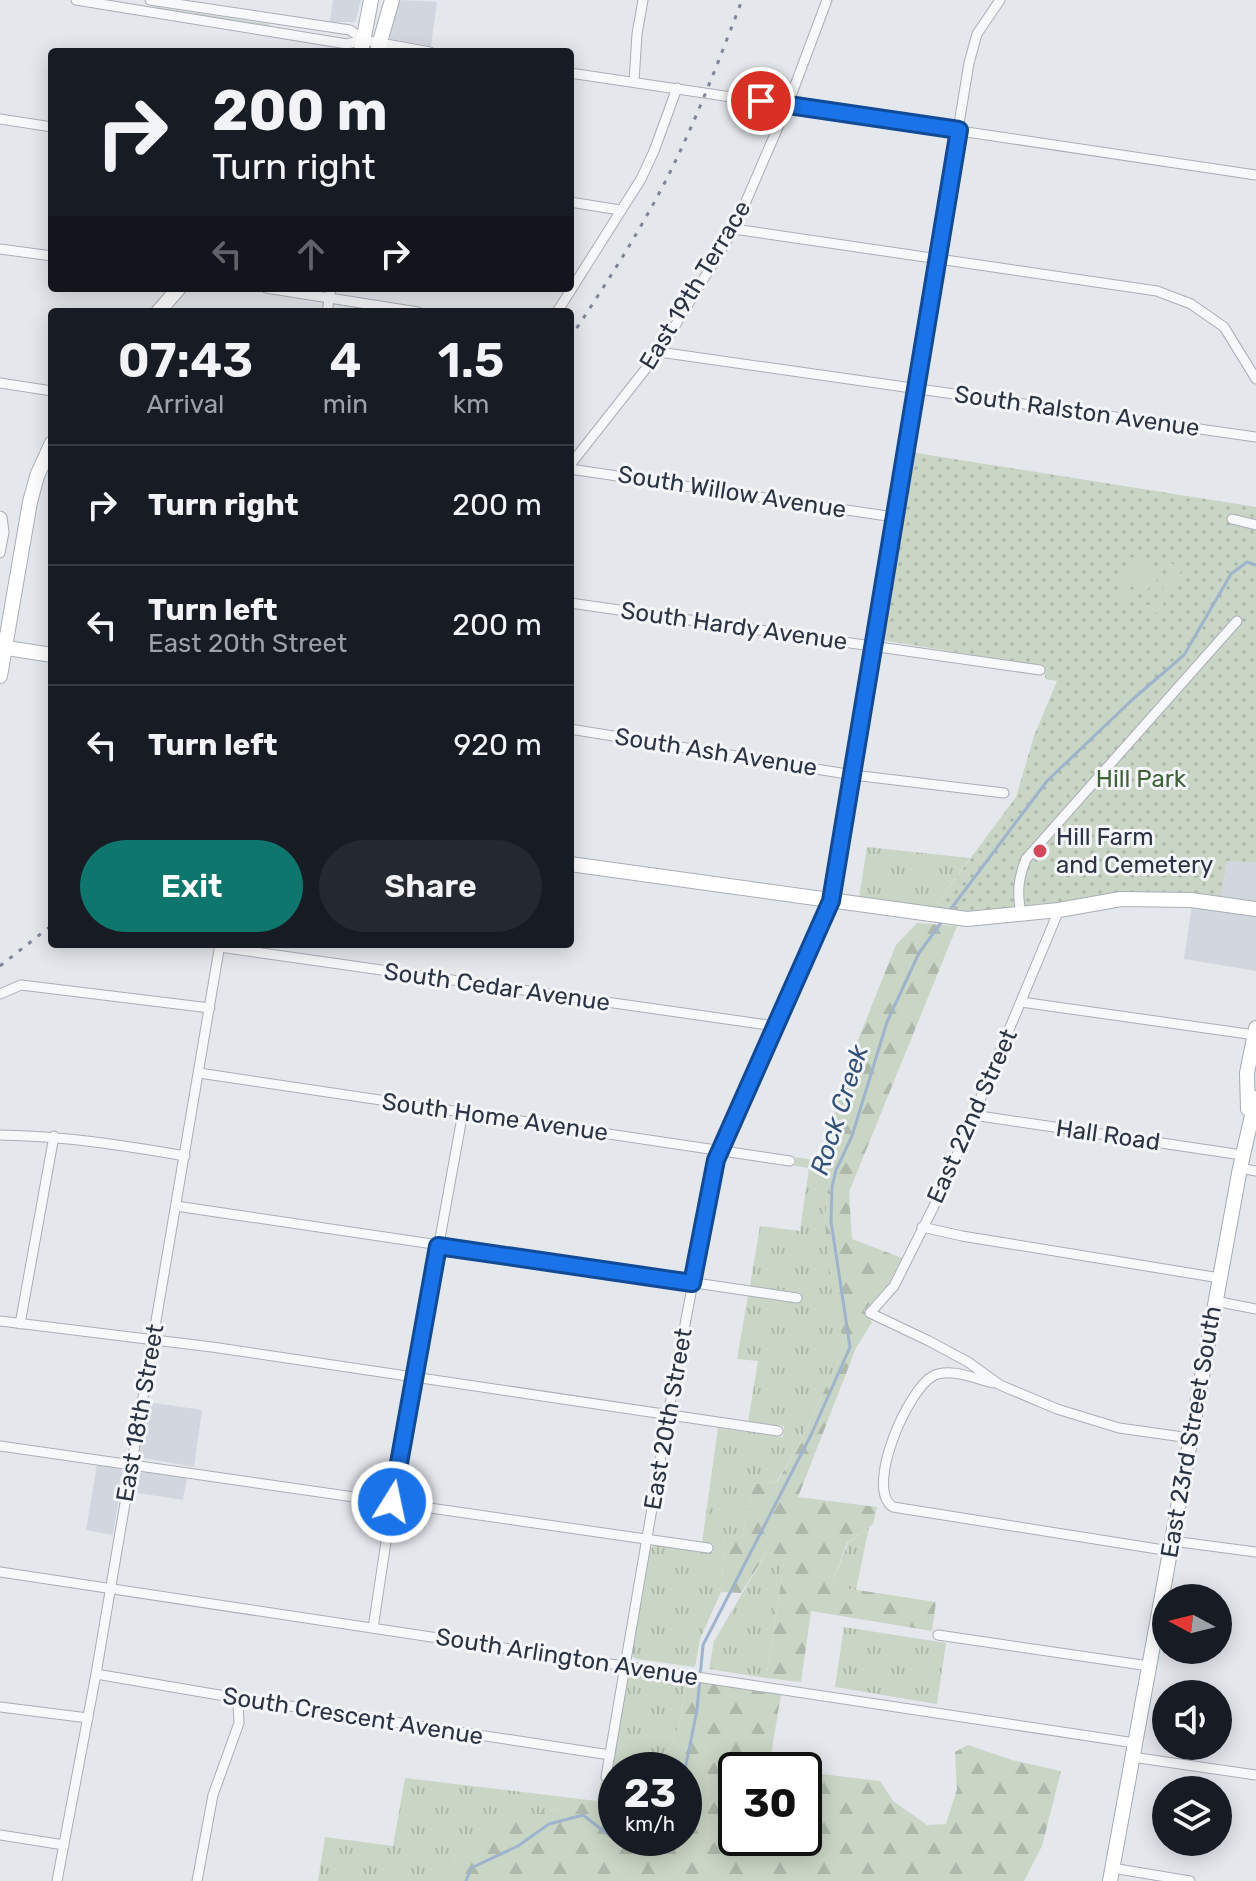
<!DOCTYPE html>
<html lang="en">
<head>
<meta charset="utf-8">
<style>
  :root { --surface:#171b24; --page:#242831; --text:#f1f3f6; --muted:#9ea1a6; --line:#363941; --accent:#0f766e }
  body { margin:0; font-family:Rubik,sans-serif; background:var(--page); color:var(--text); height:100vh; display:flex; flex-direction:column; font-size:30px; white-space:nowrap }
  * { box-sizing:border-box; margin:0 }
  p { font-size:26px; color:var(--muted) }
  .icon { flex:none; width:44px; height:44px; fill:none; stroke:currentColor; stroke-width:2; stroke-linecap:round; stroke-linejoin:round }
  .map { position:relative; flex:1; overflow:hidden }
  .side { position:absolute; left:48px; top:308px; width:526px; height:640px; display:flex; flex-direction:column; background:var(--surface); border-radius:8px; box-shadow:0 4px 20px #0003 }
  .side>* { flex:none }
  .guide { position:absolute; left:48px; top:48px; width:526px; height:244px; border-radius:8px; box-shadow:0 4px 20px #0003; background:#171b24; color:var(--text); overflow:hidden }
  .needle { width:52px; rotate:277deg }
  .fabs { position:absolute; left:1152px; top:1584px; display:grid; gap:16px }
  .fabs a { display:grid; place-items:center; width:80px; height:80px; border-radius:50%; background:var(--surface); box-shadow:0 4px 20px #0003; font-size:40px }
  .speed { position:absolute; left:598px; top:1752px; display:flex; gap:16px; font-size:40px; font-weight:700; text-align:center }
  .speed>* { display:grid; place-content:center; width:104px; height:104px; border-radius:50%; background:var(--surface); box-shadow:0 4px 20px #0003; line-height:1 }
  .speed small { font-size:20px; font-weight:400 }
  .speed .limit { border:4px solid #111; border-radius:12px; background:#fff; color:#111 }
  .pin { position:absolute; display:grid; place-items:center; width:68px; height:68px; color:#fff; margin:-34px; border:4px solid #fff; border-radius:50%; box-shadow:0 2px 8px #0007 }
  .me { position:absolute; width:88px; margin:-44px; rotate:10deg; stroke-linejoin:round; filter:drop-shadow(0 0 6px #0008) }
  .turn { display:flex; align-items:center; gap:28px; height:168px; padding:0 32px; font-size:36px }
  .turn .icon { width:104px; height:104px; stroke-width:2.5 }
  .turn b { display:block; font-size:56px; line-height:68px }
  .lanes { display:flex; align-items:center; height:76px; padding:0 32px; background:#0003; justify-content:center; gap:40px; direction:ltr }
  .lanes .off { opacity:.35 }
  .eta { display:flex; justify-content:space-evenly; align-items:center; height:136px; text-align:center }
  .eta b { font-size:48px; font-weight:600; line-height:56px }
  .action { display:flex; gap:16px; margin-top:auto; padding:16px 32px }
  .action a { flex:1; height:92px; border-radius:48px; background:var(--accent); color:#fff; font-size:32px; font-weight:600; line-height:92px; text-align:center }
  .action a+a { background:var(--page); color:var(--text) }
  ul { padding:0; list-style:none }
  li { display:flex; align-items:center; gap:24px; height:120px; padding:0 32px; border-top:2px solid var(--line) }
  li div { flex:1 }
  li b { display:block; font-size:30px }
  li em { font-style:normal }
  .map>svg:first-child { display:block }
  .built { fill:#d2d6de }
  .grass { fill:url(#grass-tufts) }
  .forest { fill:url(#forest-firs) }
  .park { fill:url(#park-dots) }
  .pitch { fill:#c9d6c5; fill-rule:evenodd }
  .lines { fill:none; stroke-linecap:round; stroke-linejoin:round }
  .stream { stroke:#9fb4cc; stroke-width:3 }
  .street-casing { stroke:#a9aeb7; stroke-width:11 }
  .secondary-casing { stroke:#a9aeb7; stroke-width:16 }
  .primary-casing { stroke:#a3abb8; stroke-width:16 }
  .street { stroke:#f7f8fa; stroke-width:9 }
  .secondary { stroke:#fff; stroke-width:14 }
  .primary { stroke:#fff; stroke-width:14 }
  .rail { stroke:#7d8696; stroke-width:3; stroke-dasharray:4 8; stroke-linecap:butt }
  .route-casing { stroke:#114b97; stroke-width:20 }
  .route { stroke:#1a73e8; stroke-width:14 }
  .poi-dot { fill:#d1495b; stroke:#f4f6f9; stroke-width:3 }
  .labels { text-anchor:middle; stroke-width:6; stroke-linejoin:round; paint-order:stroke }
  .street-label { font-size:24px; fill:#2b3445; stroke:#f4f6f9 }
  .park-label { font-size:24px; fill:#3f6138; stroke:#f4f6f9 }
  .poi-label { font-size:24px; fill:#2b3445; stroke:#f4f6f9; text-anchor:start }
  .water-label { font-size:26px; font-style:italic; fill:#34527a; stroke:#f4f6f9 }
</style>
</head>
<body>
<div class="map">
<svg width="1256" height="1881" viewBox="0 0 1256 1881">
  <defs>
    <pattern id="grass-tufts" width="24" height="20" patternUnits="userSpaceOnUse" patternTransform="scale(2)"><rect width="24" height="20" fill="#c9d6c5"/><path d="M3 7l-1-3M5 7V3M7 7l1-3M15 17l-1-3M17 17v-4M19 17l1-3" fill="none" stroke="#adb8ab"/></pattern>
    <pattern id="forest-firs" width="22" height="20" patternUnits="userSpaceOnUse" patternTransform="scale(2)"><rect width="22" height="20" fill="#c9d6c5"/><path d="M5 1l3.5 6h-7zM16 11l3.5 6h-7z" fill="#adb8ab"/></pattern>
    <pattern id="park-dots" width="8" height="8" patternUnits="userSpaceOnUse" patternTransform="scale(2)"><rect width="8" height="8" fill="#c9d6c5"/><path d="M2 2h.1M6 6h.1" fill="none" stroke="#adb8ab" stroke-width="1.8" stroke-linecap="round"/></pattern>
  </defs>
  <rect width="100%" height="100%" fill="#e4e7ec"/>
  <!-- built -->
  <g class="built">
    <path d="M333 0H361L355 22H330Z"/>
    <path d="M397 0 437 2 431 46 391 39 389 34Z"/>
    <path d="M1227 861 1256 863V903L1221 900Z"/>
    <path d="M1192 905 1256 913V971L1184 959Z"/>
    <path d="M148 1402 202 1410 194 1467 138 1457Z"/>
    <path d="M97 1464 123 1470 113 1535 86 1530Z"/>
    <path d="M139 1470 187 1477 183 1500 131 1492 134 1474Z"/>
  </g>
  <!-- grass -->
  <g class="grass">
    <path d="M156 7 268 24 270 26 154 9Z"/>
    <path d="M867 847 970 858 932 910 859 898Z"/>
    <path d="M796 1157 830 1163 825 1220 843 1341 842 1353 798 1447 776 1482 754 1484 742 1536 725 1537 721 1592 700 1639 695 1667 638 1659 633 1657V1649L650 1549 655 1545 713 1552V1544L702 1543 718 1428 783 1437 784 1426 748 1422 758 1361 737 1359 748 1296 800 1303 801 1293 750 1286 760 1226 800 1231 809 1168 795 1166Z"/>
    <path d="M869 1527 856 1590 831 1586 848 1543Z"/>
    <path d="M767 1552 785 1556 766 1678 709 1669 714 1641Z"/>
    <path d="M844 1627 946 1643 937 1704 835 1687Z"/>
    <path d="M633 1671 687 1680 679 1725 662 1770H616V1797L552 1810 456 1860 448 1881H318L325 1837 393 1846 405 1778 597 1801 601 1782H609L627 1676Z"/>
  </g>
  <!-- forest -->
  <g class="forest">
    <path d="M917 923 957 926 849 1192 852 1239 902 1258 889 1283 864 1311 872 1322 856 1348 798 1497 877 1507 873 1524 847 1543 831 1586 936 1602 932 1631 811 1611 801 1682 766 1678 785 1557 767 1552 741 1593 721 1592 725 1536H742L754 1484 777 1482 798 1447 842 1353 843 1341 829 1277 825 1220 836 1095 896 945Z"/>
    <path d="M687 1680 781 1694 769 1767 788 1770H736V1838H804V1772L880 1781 893 1801 927 1825 946 1824 957 1789 955 1752 968 1745 1012 1760 1061 1771 1042 1846 1024 1881H448C451 1874 453 1864 458 1858 493 1817 565 1807 616 1797V1838H684V1770H662L679 1725Z"/>
  </g>
  <!-- park -->
  <path class="park" d="M910 452 1256 507V863L1227 861 1221 900 965 912 932 910 1016 797 1034 736 1057 681 1045 679V667L882 640 880 633Z"/>
  <!-- pitch -->
  <path class="pitch" d="M1134 556 1157 568 1167 561 1182 569 1158 614 1122 597C1114 582 1122 567 1134 556ZM1166 566 1172 568V572L1153 605H1147L1127 593 1126 589 1130 586C1134 587 1139 591 1143 590 1153 590 1161 574 1166 566Z"/>
  <g class="lines">
    <!-- stream -->
    <g class="stream">
      <path d="M950 910 1047 781 1133 699 1184 655 1231 574 1247 562 1256 565"/>
      <path d="M684 1774 697 1710 703 1645 811 1435 850 1347 831 1221 832 1187 836 1170 852 1136 887 1022 919 953 943 920"/>
      <path d="M466 1881 471 1868 518 1846 549 1824 583 1815 623 1846 643 1838"/>
    </g>
    <defs>
      <g id="street">
        <path d="M76 0 347 44 364 40"/>
        <path d="M150 0 350 30 364 40 430 52"/>
        <path d="M570 73 1256 175"/>
        <path d="M634 82 637 34 643 0"/>
        <path d="M0 119 52 127"/>
        <path d="M570 202 620 210"/>
        <path d="M734 229 1157 291 1191 304 1224 327 1256 379"/>
        <path d="M0 249 52 256"/>
        <path d="M266 288 418 312"/>
        <path d="M327 312 331 288"/>
        <path d="M557 312 641 179 654 151 677 88"/>
        <path d="M659 352 1256 437"/>
        <path d="M0 383 52 391"/>
        <path d="M570 465 659 352 734 229 788 104 827 0"/>
        <path d="M570 469 894 517"/>
        <path d="M0 516 2 517 4 532 0 553"/>
        <path d="M1232 519 1256 525"/>
        <path d="M570 603 1040 670"/>
        <path d="M570 729 853 775 1004 793"/>
        <path d="M1059 910 943 1188 894 1286 870 1313 929 1341 968 1362 1000 1385 1057 1409 1119 1428 1190 1438"/>
        <path d="M1021 914C1017 892 1018 879 1026 859L1237 621"/>
        <path d="M220 947 775 1026"/>
        <path d="M0 994 21 985 210 1008"/>
        <path d="M1021 1002 1255 1035"/>
        <path d="M199 1073 790 1161"/>
        <path d="M973 1115 1242 1155"/>
        <path d="M0 1135C63 1136 123 1145 185 1156"/>
        <path d="M1240 1168 1256 1171"/>
        <path d="M176 1206 797 1298"/>
        <path d="M922 1227 962 1236 1220 1278"/>
        <path d="M1215 1301 1256 1309"/>
        <path d="M0 1321 212 1347 778 1431"/>
        <path d="M20 1324 54 1136"/>
        <path d="M993 1383C976 1379 949 1367 933 1376 908 1389 864 1489 893 1507L1170 1551"/>
        <path d="M0 1446 708 1548"/>
        <path d="M1172 1541 1256 1552"/>
        <path d="M0 1572 1135 1743"/>
        <path d="M373 1628 392 1502 463 1112"/>
        <path d="M938 1635 1149 1666"/>
        <path d="M96 1674 225 1696 238 1702 270 1703 610 1755"/>
        <path d="M0 1707 88 1718"/>
        <path d="M1132 1757 1256 1775"/>
        <path d="M606 1777 668 1415 716 1160 831 901 969 63 977 34 1000 0"/>
        <path d="M0 1835 64 1845"/>
        <path d="M1112 1868 1190 1881"/>
        <path d="M57 1881 96 1674 220 944"/>
        <path d="M197 1881 213 1795 239 1723 238 1702"/>
      </g>
      <g id="secondary">
        <path d="M361 52 371 0"/>
        <path d="M377 52 392 0"/>
        <path d="M158 312 179 288"/>
        <path d="M0 647 52 655"/>
        <path d="M0 676 30 502 37 476 52 443"/>
        <path d="M570 864 967 919 1059 910 1121 899 1191 900 1256 909"/>
      </g>
      <g id="primary">
        <path d="M1248 1109 1247 1073 1256 1028"/>
        <path d="M1110 1881 1240 1168 1256 1098"/>
      </g>
    </defs>
    <!-- street casing -->
    <use href="#street" class="street-casing"/>
    <!-- secondary casing -->
    <use href="#secondary" class="secondary-casing"/>
    <!-- primary casing -->
    <use href="#primary" class="primary-casing"/>
    <!-- street -->
    <use href="#street" class="street"/>
    <!-- secondary -->
    <use href="#secondary" class="secondary"/>
    <!-- primary -->
    <use href="#primary" class="primary"/>
    <!-- rail -->
    <g class="rail">
      <path d="M570 338C603 289 635 239 663 186 694 126 718 63 742 0"/>
      <path d="M0 966 52 925"/>
    </g>
  </g>
  <g class="lines">
    <defs>
      <path id="route" d="M392 1502 438 1246 692 1283 716 1160 831 901 959 130 761 101"/>
    </defs>
    <!-- route casing -->
    <use href="#route" class="route-casing"/>
    <!-- route -->
    <use href="#route" class="route"/>
  </g>
  <!-- markers -->
  <circle class="poi-dot" cx="1040" cy="851" r="8"/>
  <g class="labels">
    <!-- street labels -->
    <g class="street-label">
      <text transform="translate(695 285) rotate(-59)" y="8">East 19th Terrace</text>
      <text transform="translate(1077 411) rotate(8)" y="8">South Ralston Avenue</text>
      <text transform="translate(732 492) rotate(9)" y="8">South Willow Avenue</text>
      <text transform="translate(734 626) rotate(8)" y="8">South Hardy Avenue</text>
      <text transform="translate(716 752) rotate(9)" y="8">South Ash Avenue</text>
      <text transform="translate(497 987) rotate(8)" y="8">South Cedar Avenue</text>
      <text transform="translate(972 1116) rotate(-66)" y="8">East 22nd Street</text>
      <text transform="translate(495 1117) rotate(8)" y="8">South Home Avenue</text>
      <text transform="translate(1108 1135) rotate(8)" y="8">Hall Road</text>
      <text transform="translate(140 1413) rotate(-80)" y="8">East 18th Street</text>
      <text transform="translate(668 1419) rotate(-80)" y="8">East 20th Street</text>
      <text transform="translate(1191 1432) rotate(-80)" y="8">East 23rd Street South</text>
      <text transform="translate(567 1657) rotate(9)" y="8">South Arlington Avenue</text>
      <text transform="translate(353 1716) rotate(9)" y="8">South Crescent Avenue</text>
    </g>
    <!-- park labels -->
    <g class="park-label">
      <text x="1141" y="787">Hill Park</text>
    </g>
    <!-- poi labels -->
    <g class="poi-label">
      <text x="1056" y="845">Hill Farm<tspan x="1056" dy="28">and Cemetery</tspan></text>
    </g>
    <!-- water labels -->
    <g class="water-label">
      <text transform="translate(839 1110) rotate(-72)" y="9">Rock Creek</text>
    </g>
  </g>
</svg>
<div class="fabs">
<a><svg class="needle" viewBox="-14 -14 28 28"><path d="M0-13l5 13h-10z" fill="#e53935"/><path d="M0 13l5-13h-10z" fill="#9ea1a6"/></svg></a>
<a><svg class="icon" aria-label="sound" viewBox="0 0 24 24"><path d="M4 9h4l5-4v14l-5-4H4zM17 9q2 3 0 6"/></svg></a>
<a><svg class="icon" aria-label="layers" viewBox="0 0 24 24"><path d="M12 4l9 5-9 5-9-5zM3 14l9 5 9-5"/></svg></a>
</div>
<div class="speed"><div>23<small>km/h</small></div><div class="limit">30</div></div>
<div class="pin" style="left:761px;top:101px;background:#d93025"><svg class="icon" aria-label="arrive" viewBox="0 0 24 24"><path d="M6 21V4h12l-3 4 3 4H6"/></svg></div>
<svg class="me" style="left:392px;top:1502px" viewBox="-20 -20 40 40"><circle r="17" fill="#1a73e8" stroke="#fff" stroke-width="3"/><path d="M0-11L8 9 0 5-8 9z" fill="#fff"/></svg>
<div class="guide">
<div class="turn"><svg class="icon" aria-label="right" viewBox="0 0 24 24"><path d="M7 20v-9h11M14 6l5 5-5 5"/></svg><div><b>200 m</b>Turn right</div></div>
<div class="lanes"><svg class="icon off" aria-label="left" viewBox="0 0 24 24"><path d="M17 20v-9H6M10 6l-5 5 5 5"/></svg><svg class="icon off" aria-label="ahead" viewBox="0 0 24 24"><path d="M12 20V5M6 11l6-6 6 6"/></svg><svg class="icon" aria-label="right" viewBox="0 0 24 24"><path d="M7 20v-9h11M14 6l5 5-5 5"/></svg></div>
</div>
<section class="side">
<div class="eta">
<div><b>07:43</b><p>Arrival</p></div>
<div><b>4</b><p>min</p></div>
<div><b>1.5</b><p>km</p></div>
</div>
<ul>
<li><svg class="icon" aria-label="right" viewBox="0 0 24 24"><path d="M7 20v-9h11M14 6l5 5-5 5"/></svg><div><b>Turn right</b></div><em>200 m</em></li>
<li><svg class="icon" aria-label="left" viewBox="0 0 24 24"><path d="M17 20v-9H6M10 6l-5 5 5 5"/></svg><div><b>Turn left</b><p>East 20th Street</p></div><em>200 m</em></li>
<li><svg class="icon" aria-label="left" viewBox="0 0 24 24"><path d="M17 20v-9H6M10 6l-5 5 5 5"/></svg><div><b>Turn left</b></div><em>920 m</em></li>
</ul>
<div class="action"><a>Exit</a><a>Share</a></div>
</section>
</div>
</body>
</html>
